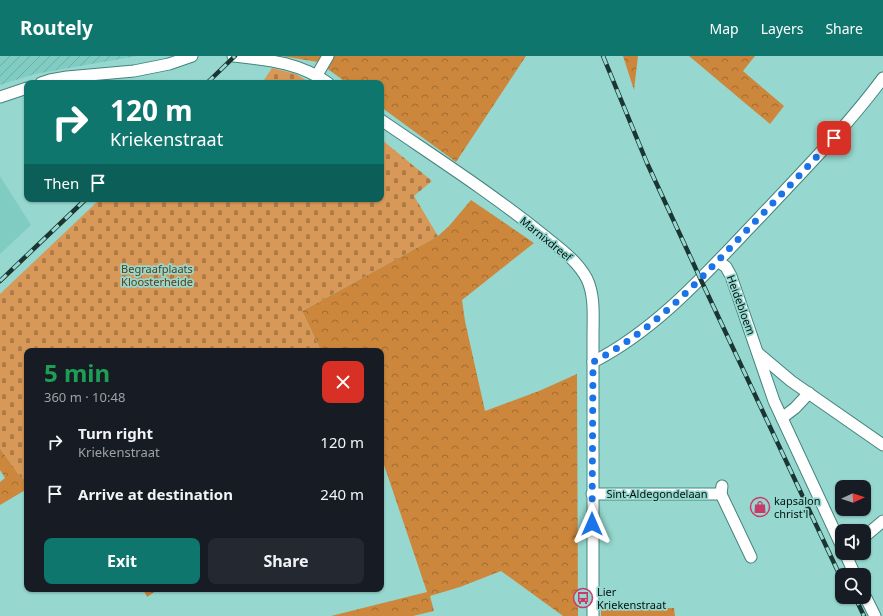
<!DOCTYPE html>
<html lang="en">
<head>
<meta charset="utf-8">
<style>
  :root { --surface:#171b24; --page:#242831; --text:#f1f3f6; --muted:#9ea1a6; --accent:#0f766e }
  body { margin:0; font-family:"Noto Sans",sans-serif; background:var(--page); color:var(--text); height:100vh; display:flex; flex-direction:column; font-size:15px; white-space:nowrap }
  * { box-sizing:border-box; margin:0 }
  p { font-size:13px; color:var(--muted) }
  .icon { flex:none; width:22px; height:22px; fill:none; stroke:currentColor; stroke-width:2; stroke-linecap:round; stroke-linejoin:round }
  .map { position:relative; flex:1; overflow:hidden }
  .sheet { position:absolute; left:24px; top:292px; width:360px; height:244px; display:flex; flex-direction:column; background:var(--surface); border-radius:8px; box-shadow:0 1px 3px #0004 }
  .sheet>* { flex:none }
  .hud { position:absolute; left:24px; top:24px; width:360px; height:122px; border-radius:8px; box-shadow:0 1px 3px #0004; background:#0f766e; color:#fff; overflow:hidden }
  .needle { width:26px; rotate:87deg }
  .controls { position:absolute; left:835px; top:424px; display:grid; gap:8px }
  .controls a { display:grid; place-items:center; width:36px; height:36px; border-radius:8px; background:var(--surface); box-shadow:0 1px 3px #0004; font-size:20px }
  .pin { position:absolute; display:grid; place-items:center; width:34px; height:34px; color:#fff; margin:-17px; border-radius:8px; box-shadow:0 2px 6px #0006 }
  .me { position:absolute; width:44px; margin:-22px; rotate:0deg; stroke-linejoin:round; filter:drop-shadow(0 0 3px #0008) }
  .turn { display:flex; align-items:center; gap:14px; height:84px; padding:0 20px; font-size:18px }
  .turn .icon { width:52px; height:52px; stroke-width:2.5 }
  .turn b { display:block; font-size:28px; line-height:34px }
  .then { display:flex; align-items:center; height:38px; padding:0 20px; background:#0003; gap:8px; font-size:15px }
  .round { display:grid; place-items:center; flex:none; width:42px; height:42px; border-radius:8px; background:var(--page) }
  .head { display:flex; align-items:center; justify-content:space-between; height:68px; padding:0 20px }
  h1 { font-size:24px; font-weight:700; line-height:30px; color:#1e9e55 }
  .action { display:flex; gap:8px; margin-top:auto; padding:8px 20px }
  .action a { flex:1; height:46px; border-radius:8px; background:var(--accent); color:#fff; font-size:16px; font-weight:700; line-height:46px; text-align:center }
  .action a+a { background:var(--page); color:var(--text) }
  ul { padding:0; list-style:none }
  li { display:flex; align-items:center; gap:12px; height:52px; padding:0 20px }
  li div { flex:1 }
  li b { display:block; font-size:15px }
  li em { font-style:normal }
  header { display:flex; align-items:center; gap:24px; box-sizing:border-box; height:56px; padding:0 20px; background:var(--accent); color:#fff }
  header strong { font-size:19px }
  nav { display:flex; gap:22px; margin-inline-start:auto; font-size:14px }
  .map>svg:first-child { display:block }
  .built { fill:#81ccc2 }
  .industrial { fill:url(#industrial-furrows) }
  .forest { fill:url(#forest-crowns) }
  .cemetery { fill:url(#cemetery-stones) }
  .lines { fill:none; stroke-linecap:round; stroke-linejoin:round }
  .minor-casing { stroke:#44847c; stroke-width:13 }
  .minor { stroke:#fff; stroke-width:11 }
  .rail-casing { stroke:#1b3632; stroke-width:4.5 }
  .rail { stroke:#96d8cf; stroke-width:3; stroke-dasharray:9; stroke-linecap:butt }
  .route { stroke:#1a73e8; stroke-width:7; stroke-dasharray:0 12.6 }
  .labels { text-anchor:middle; stroke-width:3.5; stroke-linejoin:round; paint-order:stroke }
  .street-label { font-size:11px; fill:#00120f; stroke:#96d8cf }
  .park-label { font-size:11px; fill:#5e3a12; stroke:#96d8cf }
  .poi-label { font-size:11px; fill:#00120f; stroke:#96d8cf; text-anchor:start }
</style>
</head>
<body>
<header>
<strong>Routely</strong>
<nav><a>Map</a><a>Layers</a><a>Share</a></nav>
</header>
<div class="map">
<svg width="883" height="560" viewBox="0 0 883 560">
  <defs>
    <pattern id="industrial-furrows" width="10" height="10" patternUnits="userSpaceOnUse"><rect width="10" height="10" fill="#81ccc2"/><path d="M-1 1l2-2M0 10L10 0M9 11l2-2" fill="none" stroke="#6eaea6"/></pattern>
    <pattern id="forest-crowns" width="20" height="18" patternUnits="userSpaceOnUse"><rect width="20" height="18" fill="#cc873c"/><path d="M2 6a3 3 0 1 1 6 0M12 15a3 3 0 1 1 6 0" fill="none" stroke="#a36d31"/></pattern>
    <pattern id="cemetery-stones" width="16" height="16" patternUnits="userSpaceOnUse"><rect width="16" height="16" fill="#d89958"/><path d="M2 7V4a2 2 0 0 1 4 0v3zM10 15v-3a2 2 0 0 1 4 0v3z" fill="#ad7b47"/></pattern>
  </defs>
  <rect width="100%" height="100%" fill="#96d8cf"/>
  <!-- built -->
  <path class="built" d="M0 120 31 169 0 198Z"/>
  <!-- industrial -->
  <path class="industrial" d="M0 0H137L35 18 0 29Z"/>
  <!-- forest -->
  <g class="forest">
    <path d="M282 0H526L456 106 381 51V27H347L318 6Z"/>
    <path d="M623 0H638L634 34Z"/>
    <path d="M689 0H755L743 15 784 50 770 68Z"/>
    <path d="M471 144 534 187 462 244 465 265 485 355 539 335 577 318 578 560H563L501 515 460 531 430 540 434 555 413 560H331L427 536 381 400V295H321L302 255 438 180 449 170Z"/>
    <path d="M0 392 22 423 27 420V433L0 449V426L5 422 0 414Z"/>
    <path d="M143 533H159L147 541Z"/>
    <path d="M601 552H674L675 560H601Z"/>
  </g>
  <!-- cemetery -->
  <g class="cemetery">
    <path d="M272 12 296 18 310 27H262Z"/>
    <path d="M381 83 432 125 414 140 438 180 302 255 321 295H27V420L22 423 0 392V238L100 143H381Z"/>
  </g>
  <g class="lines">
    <defs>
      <g id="minor">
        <path d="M233 0C268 4 298 6 328 27"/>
        <path d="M317 19 328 0"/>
        <path d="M41 27 50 24 67 21 134 15 169 8 192 0"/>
        <path d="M0 41 27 32"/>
        <path d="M381 64C435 101 491 137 542 178 558 191 577 204 587 223 595 240 593 261 593 280V560"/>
        <path d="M718 205 726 211 731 220 774 345 842 491"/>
        <path d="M759 298 791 325 883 389"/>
        <path d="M593 306C658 273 708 215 758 163 801 117 845 73 883 22"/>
        <path d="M782 362 795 352 809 337"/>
        <path d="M592 438H721L722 430"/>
        <path d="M721 438 751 501"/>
        <path d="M864 481 883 465"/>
        <path d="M845 497 855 519"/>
        <path d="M864 538 875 560"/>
      </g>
    </defs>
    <!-- minor casing -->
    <use href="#minor" class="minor-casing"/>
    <!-- minor -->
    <use href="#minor" class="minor"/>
    <defs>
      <g id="rail">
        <path d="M603 0 647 107 701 224 842 524"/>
        <path d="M207 27 235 0"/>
        <path d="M0 225 86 143"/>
        <path d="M855 541 864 560"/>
      </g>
    </defs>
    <!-- rail casing -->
    <use href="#rail" class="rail-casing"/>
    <!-- rail -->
    <use href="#rail" class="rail"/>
  </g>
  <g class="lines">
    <!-- route -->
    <path class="route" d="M592 468 593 306C653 275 700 224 745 176 775 145 805 114 834 82"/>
  </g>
  <!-- icons -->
  <defs>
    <symbol id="shop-ring" viewBox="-11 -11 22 22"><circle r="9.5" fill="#96d8cf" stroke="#c83b69" stroke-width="1.5"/><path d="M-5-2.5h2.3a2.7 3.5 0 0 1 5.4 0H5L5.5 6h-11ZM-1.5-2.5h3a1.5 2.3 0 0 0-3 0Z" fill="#c83b69"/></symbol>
    <symbol id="bus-ring" viewBox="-11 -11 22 22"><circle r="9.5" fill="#96d8cf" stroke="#c83b69" stroke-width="1.5"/><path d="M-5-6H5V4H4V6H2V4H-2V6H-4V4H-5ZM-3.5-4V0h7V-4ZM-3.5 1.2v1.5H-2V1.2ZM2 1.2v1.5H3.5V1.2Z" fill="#c83b69"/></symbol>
  </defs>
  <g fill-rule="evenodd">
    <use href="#shop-ring" x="749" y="440" width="22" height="22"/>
    <use href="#bus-ring" x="572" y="531" width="22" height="22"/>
  </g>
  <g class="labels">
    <!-- street labels -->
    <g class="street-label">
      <text transform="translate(546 183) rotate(39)" y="4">Marnixdreef</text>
      <text transform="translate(741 249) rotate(70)" y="4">Heidebloem</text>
      <text x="657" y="442">Sint-Aldegondelaan</text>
    </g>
    <!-- park labels -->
    <g class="park-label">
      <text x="157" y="217">Begraafplaats<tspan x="157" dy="13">Kloosterheide</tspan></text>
    </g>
    <!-- poi labels -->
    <g class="poi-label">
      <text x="774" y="449">kapsalon<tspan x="774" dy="13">christ'l</tspan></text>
      <text x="597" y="540">Lier<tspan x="597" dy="13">Kriekenstraat</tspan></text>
    </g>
  </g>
</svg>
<div class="controls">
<a><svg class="needle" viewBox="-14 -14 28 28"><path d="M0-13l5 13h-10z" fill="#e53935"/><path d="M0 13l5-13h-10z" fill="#9ea1a6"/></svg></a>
<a><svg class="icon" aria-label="sound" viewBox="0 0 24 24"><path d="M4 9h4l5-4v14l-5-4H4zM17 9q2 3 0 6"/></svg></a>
<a><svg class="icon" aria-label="search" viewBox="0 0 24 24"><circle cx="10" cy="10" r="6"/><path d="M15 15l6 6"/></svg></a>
</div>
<div class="pin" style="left:834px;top:82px;background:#d93025"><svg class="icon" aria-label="arrive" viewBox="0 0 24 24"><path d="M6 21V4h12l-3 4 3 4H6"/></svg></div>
<svg class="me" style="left:592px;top:468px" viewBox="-20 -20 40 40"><path d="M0-17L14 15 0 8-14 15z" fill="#1a73e8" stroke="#fff" stroke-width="4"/></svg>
<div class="hud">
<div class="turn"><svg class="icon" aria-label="right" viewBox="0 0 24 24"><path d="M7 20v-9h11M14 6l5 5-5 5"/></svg><div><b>120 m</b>Kriekenstraat</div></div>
<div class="then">Then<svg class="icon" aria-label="arrive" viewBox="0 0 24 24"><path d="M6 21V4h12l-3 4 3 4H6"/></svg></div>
</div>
<section class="sheet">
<div class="head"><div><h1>5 min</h1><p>360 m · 10:48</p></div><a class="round" style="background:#d93025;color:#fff"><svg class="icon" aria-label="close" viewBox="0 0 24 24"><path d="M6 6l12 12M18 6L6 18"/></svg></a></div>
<ul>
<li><svg class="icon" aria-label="right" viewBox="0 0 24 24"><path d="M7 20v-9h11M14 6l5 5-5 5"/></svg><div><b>Turn right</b><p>Kriekenstraat</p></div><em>120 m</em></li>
<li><svg class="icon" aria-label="arrive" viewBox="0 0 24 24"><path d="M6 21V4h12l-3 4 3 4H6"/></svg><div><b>Arrive at destination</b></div><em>240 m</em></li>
</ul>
<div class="action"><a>Exit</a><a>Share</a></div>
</section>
</div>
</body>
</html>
